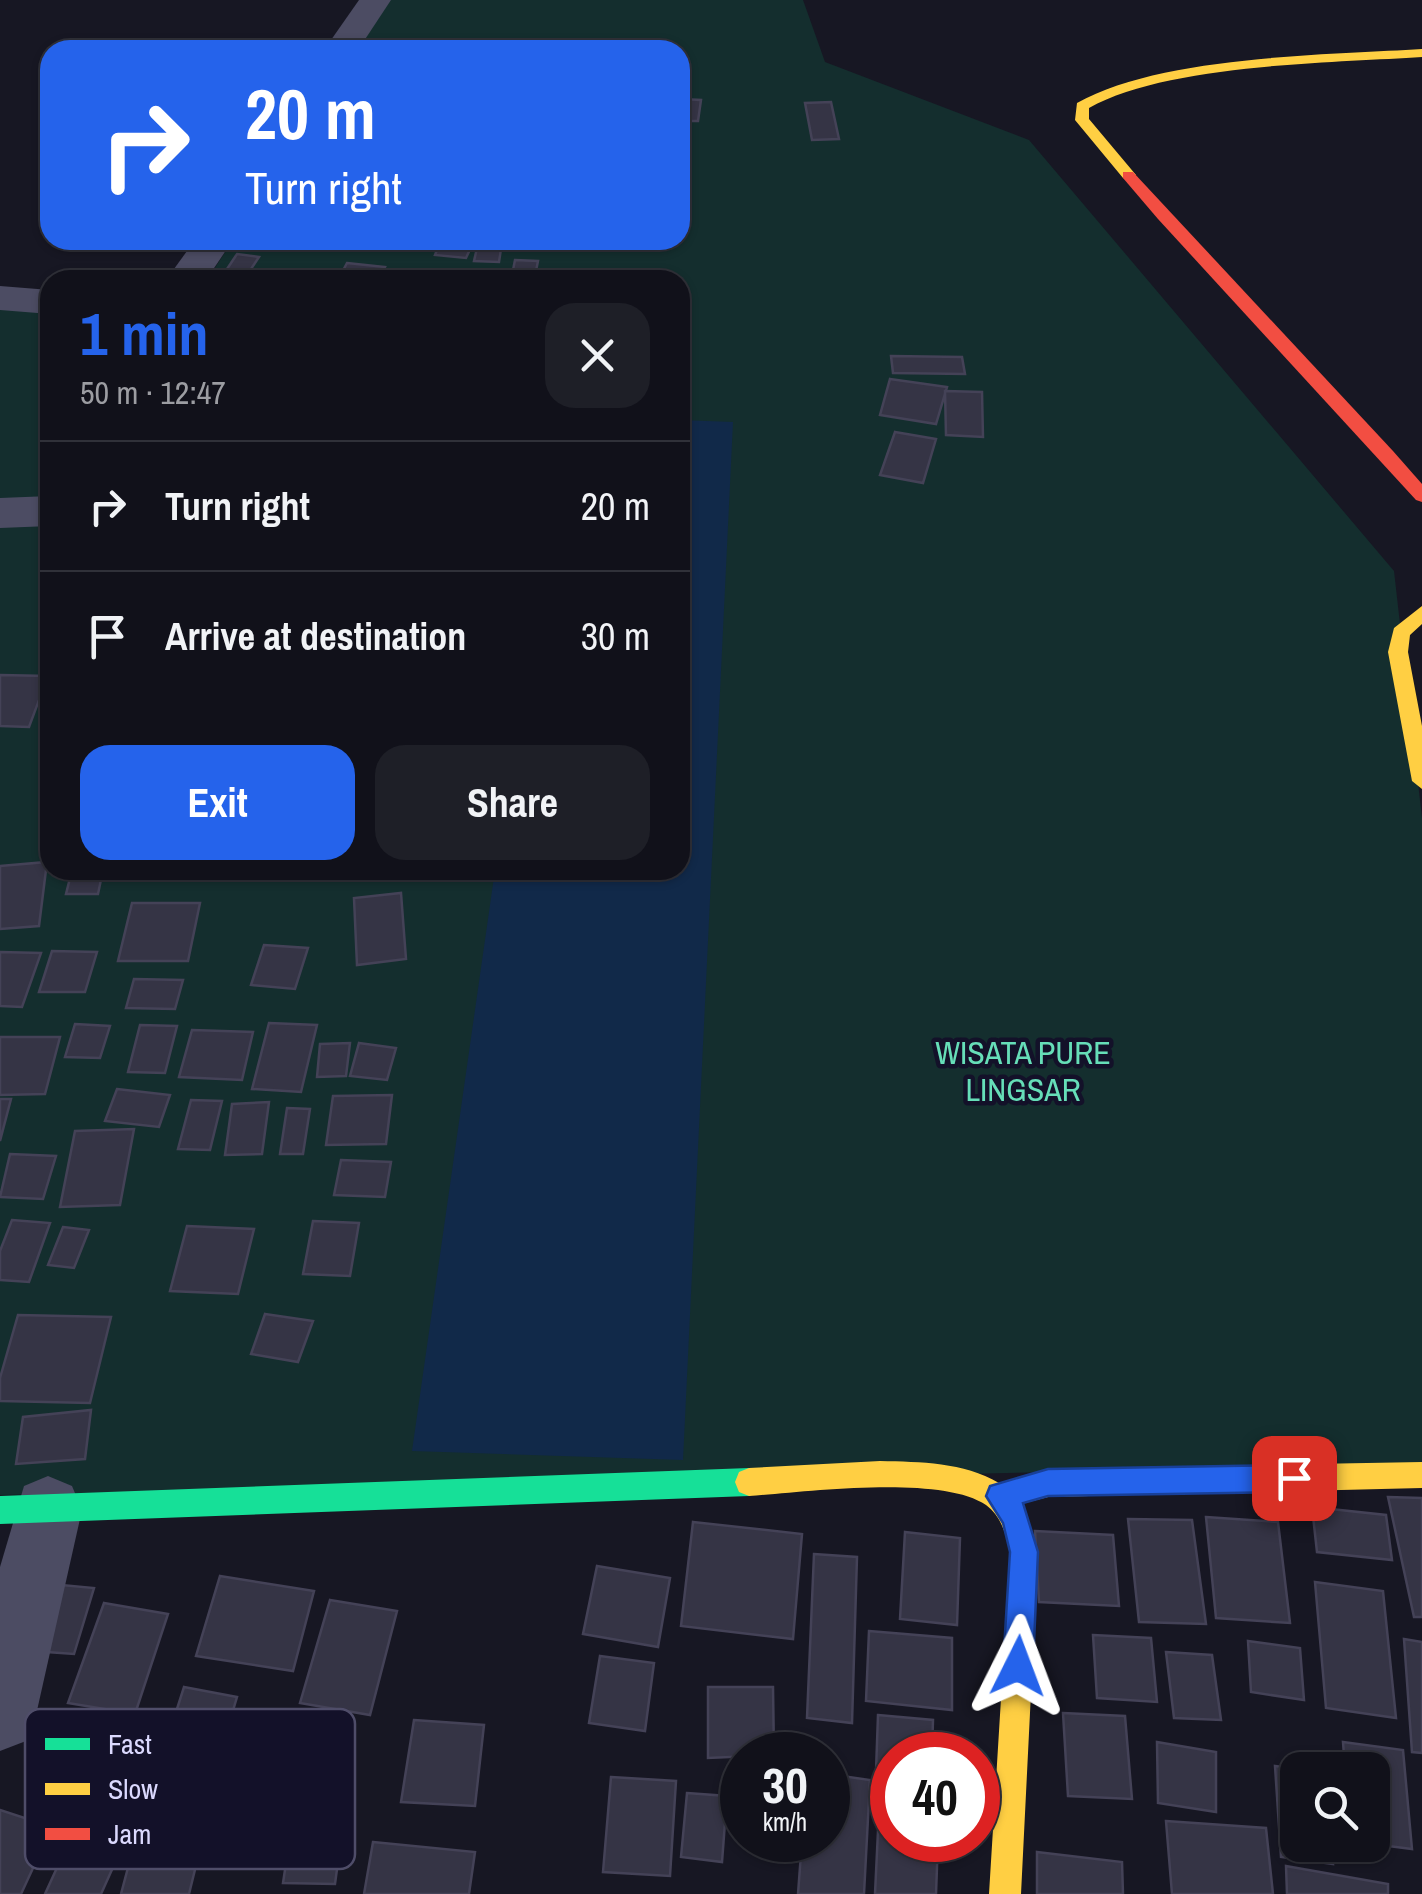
<!DOCTYPE html>
<html lang="en">
<head>
<meta charset="utf-8">
<style>
  :root { --surface:#11111a; --page:#1e1f27; --text:#f1f3f6; --muted:#9c9da2; --line:#303139; --accent:#2563eb }
  body { margin:0; font-family:"Archivo Narrow",sans-serif; background:var(--page); color:var(--text); height:100vh; display:flex; flex-direction:column; font-size:38px; white-space:nowrap }
  * { box-sizing:border-box; margin:0 }
  p { font-size:32px; color:var(--muted) }
  .icon { flex:none; width:55px; height:55px; fill:none; stroke:currentColor; stroke-width:2; stroke-linecap:round; stroke-linejoin:round }
  .map { position:relative; flex:1; overflow:hidden }
  .sheet { position:absolute; left:40px; top:270px; width:650px; height:610px; display:flex; flex-direction:column; background:var(--surface); border-radius:30px; box-shadow:0 2px 8px #0004,0 0 0 2px var(--line) }
  .sheet>* { flex:none }
  .guide { position:absolute; left:40px; top:40px; width:650px; height:210px; border-radius:30px; box-shadow:0 2px 8px #0004,0 0 0 2px var(--line); background:#2563eb; color:#fff; overflow:hidden }
  .tools { position:absolute; left:1280px; top:1752px; display:grid; gap:20px }
  .tools a { display:grid; place-items:center; width:110px; height:110px; border-radius:20px; background:var(--surface); box-shadow:0 2px 8px #0004,0 0 0 2px var(--line); font-size:50px }
  .speed { position:absolute; left:720px; top:1732px; display:flex; gap:20px; font-size:50px; font-weight:700; text-align:center }
  .speed>* { display:grid; place-content:center; width:130px; height:130px; border-radius:50%; background:var(--surface); box-shadow:0 2px 8px #0004,0 0 0 2px var(--line); line-height:1 }
  .speed small { font-size:25px; font-weight:400 }
  .speed .limit { border:15px solid #d22; background:#fff; color:#111 }
  .pin { position:absolute; display:grid; place-items:center; width:85px; height:85px; color:#fff; margin:-42px; border-radius:20px; box-shadow:0 5px 15px #0006 }
  .me { position:absolute; width:110px; margin:-55px; rotate:3deg; stroke-linejoin:round; filter:drop-shadow(0 0 8px #0008) }
  .turn { display:flex; align-items:center; gap:35px; height:210px; padding:0 40px; font-size:45px }
  .turn .icon { width:130px; height:130px; stroke-width:2.5 }
  .turn b { display:block; font-size:70px; line-height:85px }
  .round { display:grid; place-items:center; flex:none; width:105px; height:105px; border-radius:30px; background:var(--page) }
  .overview { display:flex; align-items:center; justify-content:space-between; height:170px; padding:0 40px }
  h1 { font-size:60px; font-weight:700; line-height:75px; color:var(--accent) }
  .action { display:flex; gap:20px; margin-top:auto; padding:20px 40px }
  .action a { flex:1; height:115px; border-radius:30px; background:var(--accent); color:#fff; font-size:40px; font-weight:700; line-height:115px; text-align:center }
  .action a+a { background:var(--page); color:var(--text) }
  ul { padding:0; list-style:none }
  li { display:flex; align-items:center; gap:30px; height:130px; padding:0 40px; border-top:2px solid var(--line) }
  li div { flex:1 }
  li b { display:block; font-size:38px }
  li em { font-style:normal }
  .map>svg:first-child { display:block }
  .green { fill:#142e2e }
  .water { fill:#112949 }
  .building { fill:#353445; stroke:#444257; stroke-width:2.5 }
  .lines { fill:none; stroke-linecap:round; stroke-linejoin:round }
  .street { fill:#4c4c63; fill-rule:evenodd }
  .fast { fill:#16e098; fill-rule:evenodd }
  .slow { fill:#ffcf43; fill-rule:evenodd }
  .jam { fill:#f24e42; fill-rule:evenodd }
  .route { fill:#2563eb; stroke:#184099; stroke-width:2.5 }
  .labels { text-anchor:middle; stroke-width:9; stroke-linejoin:round; paint-order:stroke }
  .park-label { font-size:32px; fill:#66deb8; stroke:#131129 }
  .key { fill:#131129; stroke:#4f4d69; stroke-width:2.5 }
  .key-label { font-size:28px; fill:#dbd9fe }
</style>
</head>
<body>
<div class="map">
<svg width="1422" height="1894" viewBox="0 0 1422 1894">
  <rect width="100%" height="100%" fill="#171723"/>
  <!-- green -->
  <path class="green" d="M387 0H803L825 62 1029 140 1394 571 1422 818V1464L0 1495V305L50 311V870H680V280H207L233 240H680V50H355Z"/>
  <!-- water -->
  <path class="water" d="M680 420 733 422 683 1460 412 1451 495 870H680Z"/>
  <!-- building -->
  <g class="building">
    <path d="M680 99 701 100 698 121H680Z"/>
    <path d="M831 102 839 139 812 140 805 103Z"/>
    <path d="M357 240H393L391 248 354 247Z"/>
    <path d="M440 242 472 245 466 258 435 255Z"/>
    <path d="M477 248 501 249 499 262 474 261Z"/>
    <path d="M237 254 259 257 247 275 225 272Z"/>
    <path d="M515 260 538 261 535 276 512 275Z"/>
    <path d="M347 263 385 267 379 280H338Z"/>
    <path d="M891 356 962 357 965 374 893 373Z"/>
    <path d="M890 379 947 387 936 424 880 415Z"/>
    <path d="M945 391 982 392 983 437 946 435Z"/>
    <path d="M895 432 936 439 923 483 880 475Z"/>
    <path d="M0 675 48 676 29 727 0 726Z"/>
    <path d="M47 862 39 926 0 929V866Z"/>
    <path d="M72 870H103L98 894H66Z"/>
    <path d="M401 893 406 959 357 965 354 898Z"/>
    <path d="M132 903H200L188 961H118Z"/>
    <path d="M264 945 308 948 295 989 251 985Z"/>
    <path d="M52 951 97 952 85 992H39Z"/>
    <path d="M0 952 41 953 22 1007 0 1006Z"/>
    <path d="M134 979 183 980 175 1009 126 1008Z"/>
    <path d="M269 1023 317 1025 301 1092 252 1089Z"/>
    <path d="M75 1024 110 1026 100 1058 65 1057Z"/>
    <path d="M140 1025 177 1026 165 1073 128 1072Z"/>
    <path d="M192 1030 253 1032 242 1080 179 1077Z"/>
    <path d="M0 1037H60L45 1094 0 1095Z"/>
    <path d="M350 1043 346 1076 317 1077 320 1044Z"/>
    <path d="M359 1043 396 1048 387 1080 350 1076Z"/>
    <path d="M117 1089 170 1095 159 1127 105 1121Z"/>
    <path d="M392 1095 386 1144 326 1145 333 1096Z"/>
    <path d="M0 1099H11L0 1141Z"/>
    <path d="M191 1100 222 1101 210 1150 178 1149Z"/>
    <path d="M269 1102 262 1154 225 1155 232 1104Z"/>
    <path d="M287 1108 310 1109 303 1154H280Z"/>
    <path d="M134 1129 120 1205 60 1207 75 1131Z"/>
    <path d="M10 1154 56 1156 43 1199 0 1197Z"/>
    <path d="M341 1160 391 1162 385 1197 334 1195Z"/>
    <path d="M12 1220 50 1223 29 1282 0 1280V1251Z"/>
    <path d="M313 1221 359 1223 350 1276 303 1274Z"/>
    <path d="M187 1226 254 1229 238 1294 170 1291Z"/>
    <path d="M63 1227 89 1230 74 1268 48 1265Z"/>
    <path d="M265 1314 313 1321 298 1362 251 1354Z"/>
    <path d="M18 1315 111 1317 90 1403 0 1401V1378Z"/>
    <path d="M91 1410 85 1459 16 1464 23 1417Z"/>
    <path d="M1388 1497 1422 1498V1617H1414Z"/>
    <path d="M1312 1507 1386 1515 1392 1560 1317 1552Z"/>
    <path d="M1206 1517 1278 1522 1290 1623 1216 1618Z"/>
    <path d="M1128 1519 1192 1520 1206 1624 1139 1622Z"/>
    <path d="M693 1522 802 1534 793 1639 681 1626Z"/>
    <path d="M1035 1531 1113 1535 1119 1606 1039 1602Z"/>
    <path d="M905 1532 960 1538 957 1625 900 1619Z"/>
    <path d="M814 1554 857 1557 852 1723 807 1718Z"/>
    <path d="M597 1566 670 1578 658 1647 583 1634Z"/>
    <path d="M220 1576 314 1591 293 1671 196 1656Z"/>
    <path d="M1315 1582 1383 1591 1396 1718 1326 1708Z"/>
    <path d="M40 1583 94 1588 74 1654 19 1650Z"/>
    <path d="M330 1600 397 1611 370 1715 300 1703Z"/>
    <path d="M104 1603 168 1614 135 1714 68 1703Z"/>
    <path d="M869 1631 952 1638V1710L866 1701Z"/>
    <path d="M1093 1635 1151 1638 1157 1702 1097 1698Z"/>
    <path d="M1404 1639 1422 1642V1753L1412 1752Z"/>
    <path d="M1248 1641 1300 1648 1304 1700 1251 1692Z"/>
    <path d="M1166 1652 1212 1655 1221 1720 1174 1718Z"/>
    <path d="M600 1656 654 1663 645 1731 589 1723Z"/>
    <path d="M184 1687 237 1697 202 1815 146 1806Z"/>
    <path d="M708 1687H773L774 1755 708 1758Z"/>
    <path d="M1063 1713 1125 1716 1132 1799 1068 1796Z"/>
    <path d="M878 1715 933 1720 932 1755H892V1773L876 1771Z"/>
    <path d="M414 1720 484 1725 475 1806 401 1802Z"/>
    <path d="M1157 1742 1216 1752V1812L1158 1803Z"/>
    <path d="M1343 1742 1403 1750 1412 1849 1372 1844V1770H1345Z"/>
    <path d="M1275 1766 1308 1770H1298V1845H1331L1333 1864 1281 1857Z"/>
    <path d="M828 1774 870 1780 864 1894H798L802 1840H828Z"/>
    <path d="M611 1777 676 1781 670 1876 603 1872Z"/>
    <path d="M880 1789 892 1790V1840H938L936 1894H875Z"/>
    <path d="M687 1793 727 1796 722 1862 681 1857Z"/>
    <path d="M0 1810 52 1827 21 1894H0Z"/>
    <path d="M1166 1821 1266 1828 1273 1894H1172Z"/>
    <path d="M292 1824 343 1825 335 1884 283 1883Z"/>
    <path d="M138 1830 203 1837 189 1894H121Z"/>
    <path d="M71 1837 119 1854 101 1894H45Z"/>
    <path d="M373 1842 475 1852 469 1894H364Z"/>
    <path d="M1037 1852 1122 1862 1123 1894H1037Z"/>
    <path d="M1286 1866 1388 1884V1894H1287Z"/>
  </g>
  <g class="lines">
    <!-- street -->
    <g class="street">
      <path d="M359 0H391L358 50H324Z"/>
      <path d="M195 240H233L206 280H166Z"/>
      <path d="M0 286 50 290V314L0 310Z"/>
      <path d="M50 496V526L0 528V498Z"/>
      <path d="M48 1476 72 1486 82 1510 36 1715 26 1741 0 1751V1567L24 1486Z"/>
    </g>
    <!-- fast -->
    <path class="fast" d="M749 1468 759 1472 763 1482 759 1492 749 1496 0 1524V1496Z"/>
    <!-- slow -->
    <g class="slow">
      <path d="M1422 49V57C1331 63 1167 64 1089 108V119L1136 175 1128 180 1123 178 1075 120 1077 103C1160 56 1325 55 1422 49Z"/>
      <path d="M1422 606V624L1410 635 1408 652 1422 726V789L1412 781 1388 652 1394 628Z"/>
      <path d="M880 1461C921 1462 963 1462 999 1483L1048 1469 1422 1462V1488L1048 1497 1021 1504 1038 1552 1021 1894H989L1010 1552C1006 1534 1001 1516 986 1505 941 1474 805 1492 749 1496L739 1492 735 1482 739 1472 749 1468Z"/>
    </g>
    <!-- jam -->
    <path class="jam" d="M1123 172H1133L1393 451 1422 484V502L1416 500 1158 219 1123 178Z"/>
  </g>
  <!-- route -->
  <path class="route" d="M1294 1465 1304 1469 1308 1478 1304 1488 1294 1492 1048 1496 1023 1503 1038 1552 1033 1666 1028 1676 1018 1681 1007 1676 1003 1666 1010 1552 1003 1523 986 1496 990 1486 1048 1469Z"/>
  <g class="labels">
    <!-- park labels -->
    <g class="park-label">
      <text x="1023" y="1064">WISATA PURE<tspan x="1023" dy="37">LINGSAR</tspan></text>
    </g>
  </g>
  <!-- legend -->
  <rect x="25" y="1709" width="330" height="160" rx="15" class="key"/>
  <rect x="45" y="1738" width="45" height="12" fill="#16e098"/>
  <rect x="45" y="1783" width="45" height="12" fill="#ffcf43"/>
  <rect x="45" y="1828" width="45" height="12" fill="#f24e42"/>
  <g class="key-label">
    <text x="108" y="1754">Fast</text>
    <text x="108" y="1799">Slow</text>
    <text x="108" y="1844">Jam</text>
  </g>
</svg>
<div class="tools">
<a><svg class="icon" aria-label="search" viewBox="0 0 24 24"><circle cx="10" cy="10" r="6"/><path d="M15 15l6 6"/></svg></a>
</div>
<div class="speed"><div>30<small>km/h</small></div><div class="limit">40</div></div>
<div class="pin" style="left:1294px;top:1478px;background:#d93025"><svg class="icon" aria-label="arrive" viewBox="0 0 24 24"><path d="M6 21V4h12l-3 4 3 4H6"/></svg></div>
<svg class="me" style="left:1018px;top:1666px" viewBox="-20 -20 40 40"><path d="M0-17L14 15 0 8-14 15z" fill="#2563eb" stroke="#fff" stroke-width="4"/></svg>
<div class="guide">
<div class="turn"><svg class="icon" aria-label="right" viewBox="0 0 24 24"><path d="M7 20v-9h11M14 6l5 5-5 5"/></svg><div><b>20 m</b>Turn right</div></div>
</div>
<section class="sheet">
<div class="overview"><div><h1>1 min</h1><p>50 m · 12:47</p></div><a class="round"><svg class="icon" aria-label="close" viewBox="0 0 24 24"><path d="M6 6l12 12M18 6L6 18"/></svg></a></div>
<ul>
<li><svg class="icon" aria-label="right" viewBox="0 0 24 24"><path d="M7 20v-9h11M14 6l5 5-5 5"/></svg><div><b>Turn right</b></div><em>20 m</em></li>
<li><svg class="icon" aria-label="arrive" viewBox="0 0 24 24"><path d="M6 21V4h12l-3 4 3 4H6"/></svg><div><b>Arrive at destination</b></div><em>30 m</em></li>
</ul>
<div class="action"><a>Exit</a><a>Share</a></div>
</section>
</div>
</body>
</html>
